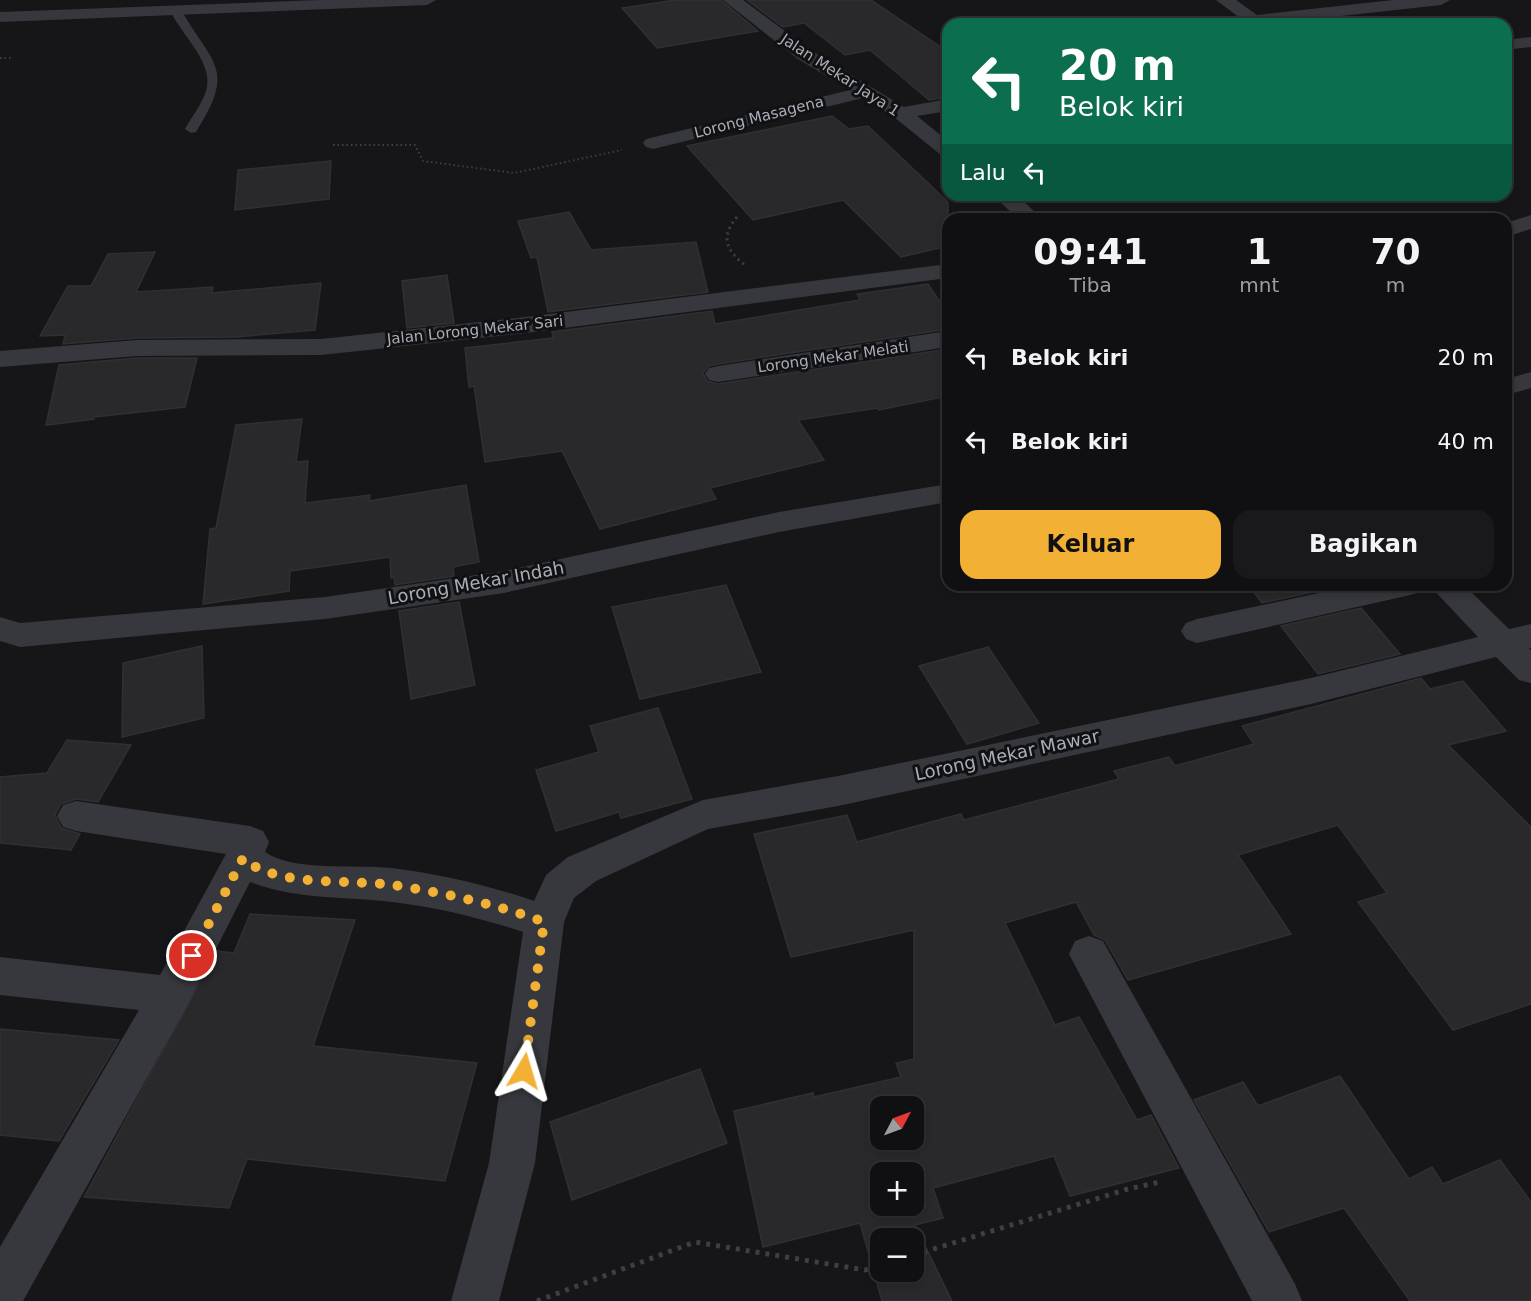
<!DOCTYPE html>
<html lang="id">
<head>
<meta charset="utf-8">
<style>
  :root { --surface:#101012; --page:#19191b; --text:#f1f3f6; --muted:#9c9d9f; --line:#303032; --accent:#f2b134 }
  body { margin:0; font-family:"DejaVu Sans",sans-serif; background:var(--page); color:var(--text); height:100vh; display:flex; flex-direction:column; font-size:22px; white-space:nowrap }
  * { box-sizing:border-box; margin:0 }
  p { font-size:20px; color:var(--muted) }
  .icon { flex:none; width:33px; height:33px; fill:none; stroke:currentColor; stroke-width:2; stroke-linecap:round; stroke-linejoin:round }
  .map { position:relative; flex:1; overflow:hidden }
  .panel { position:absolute; left:942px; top:213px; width:570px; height:378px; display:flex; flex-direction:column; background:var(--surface); border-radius:18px; box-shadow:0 3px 9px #0003,0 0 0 2px var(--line) }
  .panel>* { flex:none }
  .banner { position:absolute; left:942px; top:18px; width:570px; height:183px; border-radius:18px; box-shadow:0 3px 9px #0003,0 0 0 2px var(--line); background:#0b6e4f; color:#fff; overflow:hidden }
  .needle { width:39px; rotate:49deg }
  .buttons { position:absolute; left:870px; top:1096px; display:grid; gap:12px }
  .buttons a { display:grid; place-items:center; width:54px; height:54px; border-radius:12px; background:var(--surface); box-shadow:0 3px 9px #0003,0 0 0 2px var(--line); font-size:30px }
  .pin { position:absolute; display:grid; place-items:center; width:51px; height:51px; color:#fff; margin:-26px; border:3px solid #fff; border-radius:50%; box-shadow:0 2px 6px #0007 }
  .me { position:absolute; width:66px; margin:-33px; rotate:7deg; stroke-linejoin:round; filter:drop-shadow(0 0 4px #0008) }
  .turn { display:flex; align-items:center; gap:21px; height:126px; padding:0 18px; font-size:27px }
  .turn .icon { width:78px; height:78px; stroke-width:2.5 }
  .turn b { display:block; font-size:42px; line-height:51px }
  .then { display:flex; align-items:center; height:57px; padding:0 18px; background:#0003; gap:12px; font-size:22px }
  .eta { display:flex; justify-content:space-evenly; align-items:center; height:102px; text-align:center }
  .eta b { font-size:36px; font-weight:700; line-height:42px }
  .action { display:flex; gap:12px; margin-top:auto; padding:12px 18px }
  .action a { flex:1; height:69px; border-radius:18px; background:var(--accent); color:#111; font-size:24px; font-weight:700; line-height:69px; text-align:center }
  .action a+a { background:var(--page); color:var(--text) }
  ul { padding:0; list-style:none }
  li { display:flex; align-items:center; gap:18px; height:84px; padding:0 18px }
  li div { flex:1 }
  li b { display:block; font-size:22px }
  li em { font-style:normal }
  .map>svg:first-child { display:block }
  .building { fill:#29292c; stroke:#303034; stroke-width:1.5; fill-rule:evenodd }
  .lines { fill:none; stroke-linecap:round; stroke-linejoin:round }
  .path-far2 { stroke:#3d3f44; stroke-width:2; stroke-dasharray:1.5 3; stroke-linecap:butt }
  .path-far1 { stroke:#3d3f44; stroke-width:3; stroke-dasharray:2 4; stroke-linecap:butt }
  .path { stroke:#3d3f44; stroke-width:5; stroke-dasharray:4 6; stroke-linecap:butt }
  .lane { fill:#37383d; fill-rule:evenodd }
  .street { fill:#37383d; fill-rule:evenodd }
  .route { stroke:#f2b134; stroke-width:10; stroke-dasharray:0 18 }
  .labels { text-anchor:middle; stroke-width:6; stroke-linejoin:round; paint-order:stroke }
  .far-street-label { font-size:15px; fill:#a8adb8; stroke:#111113 }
  .street-label { font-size:18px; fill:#a8adb8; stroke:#111113 }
</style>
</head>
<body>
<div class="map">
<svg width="1531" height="1301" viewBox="0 0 1531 1301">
  <rect width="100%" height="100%" fill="#161618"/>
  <!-- building -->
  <g class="building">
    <path d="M675 0H721L758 31 657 48 622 8Z"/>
    <path d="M747 0H871L948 52V97L929 100 870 50 845 55 804 23 783 27Z"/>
    <path d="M832 116 849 129 868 126 948 202V246L901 257 843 200 753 220 687 146Z"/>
    <path d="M331 161 329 199 235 210 238 170Z"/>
    <path d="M569 212 591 250 696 242 708 292 548 312 537 257 531 258 518 221Z"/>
    <path d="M155 252 136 292 213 287 212 293 321 283 315 330 235 337 137 338 63 344 65 335 40 336 68 286H91L108 254Z"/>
    <path d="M447 275 454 323 407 328 402 281Z"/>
    <path d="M928 284 948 314V329L718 364 709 366 703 373 707 381 718 384 948 349V396L879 410 877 408 798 420 824 460 710 488 716 499 600 529 562 451 485 462 474 386 469 387 465 348 553 338 552 332 712 311 715 324 860 300 857 294Z"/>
    <path d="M137 358H197L185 407 94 417V419L46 425 59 365Z"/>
    <path d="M302 419 296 462 308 461 305 503 370 495 369 501 466 485 479 562 453 567 454 576 395 585 394 577 391 578 390 557 290 571 289 591 203 604 210 529 216 528 236 425Z"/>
    <path d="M726 585 761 672 640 699 612 607Z"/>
    <path d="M1248 585H1341V586L1262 603Z"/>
    <path d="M459 602 475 685 411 699 399 611Z"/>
    <path d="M1361 608 1400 654 1318 674 1281 626Z"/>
    <path d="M202 646 204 718 122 737 123 663Z"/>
    <path d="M988 647 1039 723 967 744 919 666Z"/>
    <path d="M1421 678 1430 689 1463 681 1506 731 1448 745 1531 827V1004L1453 1030 1358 902 1387 893 1338 825 1238 855 1291 934 1128 980 1105 940 1094 935 1076 902 1005 923 1055 1025 1079 1017 1137 1120 1151 1115 1179 1168 1070 1196 1054 1156 933 1188 943 1218 915 1225 952 1301H882L860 1223 763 1247 734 1111 813 1093 814 1097 901 1077 896 1063 914 1059V930L791 957 754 834 847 815 857 842 961 814 964 820 1119 779 1114 771 1169 757 1175 766 1254 744 1242 726ZM880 1107H914V1140H880ZM880 1173H914V1206H880ZM880 1239H914V1272H880Z"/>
    <path d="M658 708 692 799 621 818 619 812 556 831 536 770 599 752 590 726Z"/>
    <path d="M67 740 131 745 98 802 76 799 61 804 55 815 61 828 80 834 71 850 0 843V777L47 773Z"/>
    <path d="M250 914 355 920 313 1046 477 1063 445 1181 247 1159 229 1208 84 1197 217 951 234 953Z"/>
    <path d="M0 1029 119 1040 59 1141 0 1135Z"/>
    <path d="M700 1069 727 1143 572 1200 550 1122Z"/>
    <path d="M1340 1076 1409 1179 1432 1167 1443 1184 1500 1160 1531 1202V1301H1410L1344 1208 1269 1232 1194 1100 1243 1082 1258 1106Z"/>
  </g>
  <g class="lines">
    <!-- path-far2 -->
    <g class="path-far2">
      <path d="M0 58H13"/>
      <path d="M333 145H415L423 161 514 173 622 150"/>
    </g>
    <!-- path-far1 -->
    <path class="path-far1" d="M737 217C720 237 726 250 745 265"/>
    <!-- path -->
    <g class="path">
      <path d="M914 1255 1128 1189 1160 1182"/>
      <path d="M537 1301 695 1242 865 1270 880 1265"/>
    </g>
    <!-- lane -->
    <path class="lane" d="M177 9 181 10C214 66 236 69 196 132L191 133 185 129C192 116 204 102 207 87 212 61 181 34 171 12Z"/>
    <!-- street -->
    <g class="street">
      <path d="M320 0H436L427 5 0 22V12Z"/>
      <path d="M723 0H743L812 51 904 107 948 99V111L917 116 948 141V157L941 155 894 117 863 98 653 149 646 147 643 143 646 139 850 90 798 59Z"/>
      <path d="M1216 0H1236L1257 15 1393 0H1450L1441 5 1268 24H1248Z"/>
      <path d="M1531 37V47L1506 50V40Z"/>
      <path d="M993 195H1017L1042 219H1018Z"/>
      <path d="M1531 215V229L1506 237V223Z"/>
      <path d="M948 264V278L518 334 321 355 137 356 0 367V351L137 340 321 339 518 318Z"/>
      <path d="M948 331V347L718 382 709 380 705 374 709 368 718 366Z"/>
      <path d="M1531 372V388L1506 395V379Z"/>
      <path d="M948 484V502L779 532 504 593 325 619 20 647 0 641V617L20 623 325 597 504 571 779 512Z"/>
      <path d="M1356 585H1422L1417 593 1406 596 1197 643 1186 639 1181 631 1186 623 1197 619Z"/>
      <path d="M1429 585H1464L1509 629 1531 624V648H1529L1531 651V683L1519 680 1496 657 1311 704 838 806 708 829 596 881 574 898 564 922 535 1163 499 1301H451L489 1163 523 932C480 918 436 907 392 902 343 896 297 900 250 882L186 1008 23 1301H0V1247L139 1010 0 995V957L160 975 226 854 76 831 63 827 57 816 63 805 76 801 250 826 263 831 269 842 265 852C294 872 355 864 391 868 439 874 488 885 534 901L546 875 568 857 703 800 838 776 1311 678 1478 637Z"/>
      <path d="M1089 936 1103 941 1295 1284 1302 1301H1252L1069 954 1075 941Z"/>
    </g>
  </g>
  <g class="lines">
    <!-- route -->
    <path class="route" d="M192 956 243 858C275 888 350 879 393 885 444 893 496 904 544 922L524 1071"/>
  </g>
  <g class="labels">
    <!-- far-street labels -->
    <g class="far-street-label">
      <text transform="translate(840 75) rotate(33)" y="5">Jalan Mekar Jaya 1</text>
      <text transform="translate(759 117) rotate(-14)" y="5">Lorong Masagena</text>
      <text transform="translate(475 330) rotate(-6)" y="5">Jalan Lorong Mekar Sari</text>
      <text transform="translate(833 357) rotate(-8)" y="5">Lorong Mekar Melati</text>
    </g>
    <!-- street labels -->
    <g class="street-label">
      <text transform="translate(476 583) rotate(-10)" y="6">Lorong Mekar Indah</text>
      <text transform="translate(1007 755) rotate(-12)" y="6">Lorong Mekar Mawar</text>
    </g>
  </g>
</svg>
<div class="buttons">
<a><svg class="needle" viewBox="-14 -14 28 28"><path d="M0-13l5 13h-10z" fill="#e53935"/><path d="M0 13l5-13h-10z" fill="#9c9d9f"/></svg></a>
<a>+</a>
<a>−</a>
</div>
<div class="pin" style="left:192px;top:956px;background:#d93025"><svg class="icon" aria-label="arrive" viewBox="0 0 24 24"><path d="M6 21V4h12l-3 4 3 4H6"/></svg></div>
<svg class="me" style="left:524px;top:1071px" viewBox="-20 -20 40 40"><path d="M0-17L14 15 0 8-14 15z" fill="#f2b134" stroke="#fff" stroke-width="4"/></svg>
<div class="banner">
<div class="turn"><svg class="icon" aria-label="left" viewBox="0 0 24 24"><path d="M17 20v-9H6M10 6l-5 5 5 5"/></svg><div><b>20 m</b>Belok kiri</div></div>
<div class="then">Lalu<svg class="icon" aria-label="left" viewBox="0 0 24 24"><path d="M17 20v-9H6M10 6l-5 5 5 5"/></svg></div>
</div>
<section class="panel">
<div class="eta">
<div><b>09:41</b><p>Tiba</p></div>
<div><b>1</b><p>mnt</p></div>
<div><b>70</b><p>m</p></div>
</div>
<ul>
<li><svg class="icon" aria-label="left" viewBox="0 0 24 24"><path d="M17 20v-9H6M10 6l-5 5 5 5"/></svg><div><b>Belok kiri</b></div><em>20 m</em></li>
<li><svg class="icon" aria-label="left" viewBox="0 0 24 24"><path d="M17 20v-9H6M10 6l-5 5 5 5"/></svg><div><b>Belok kiri</b></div><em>40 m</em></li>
</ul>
<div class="action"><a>Keluar</a><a>Bagikan</a></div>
</section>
</div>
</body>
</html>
